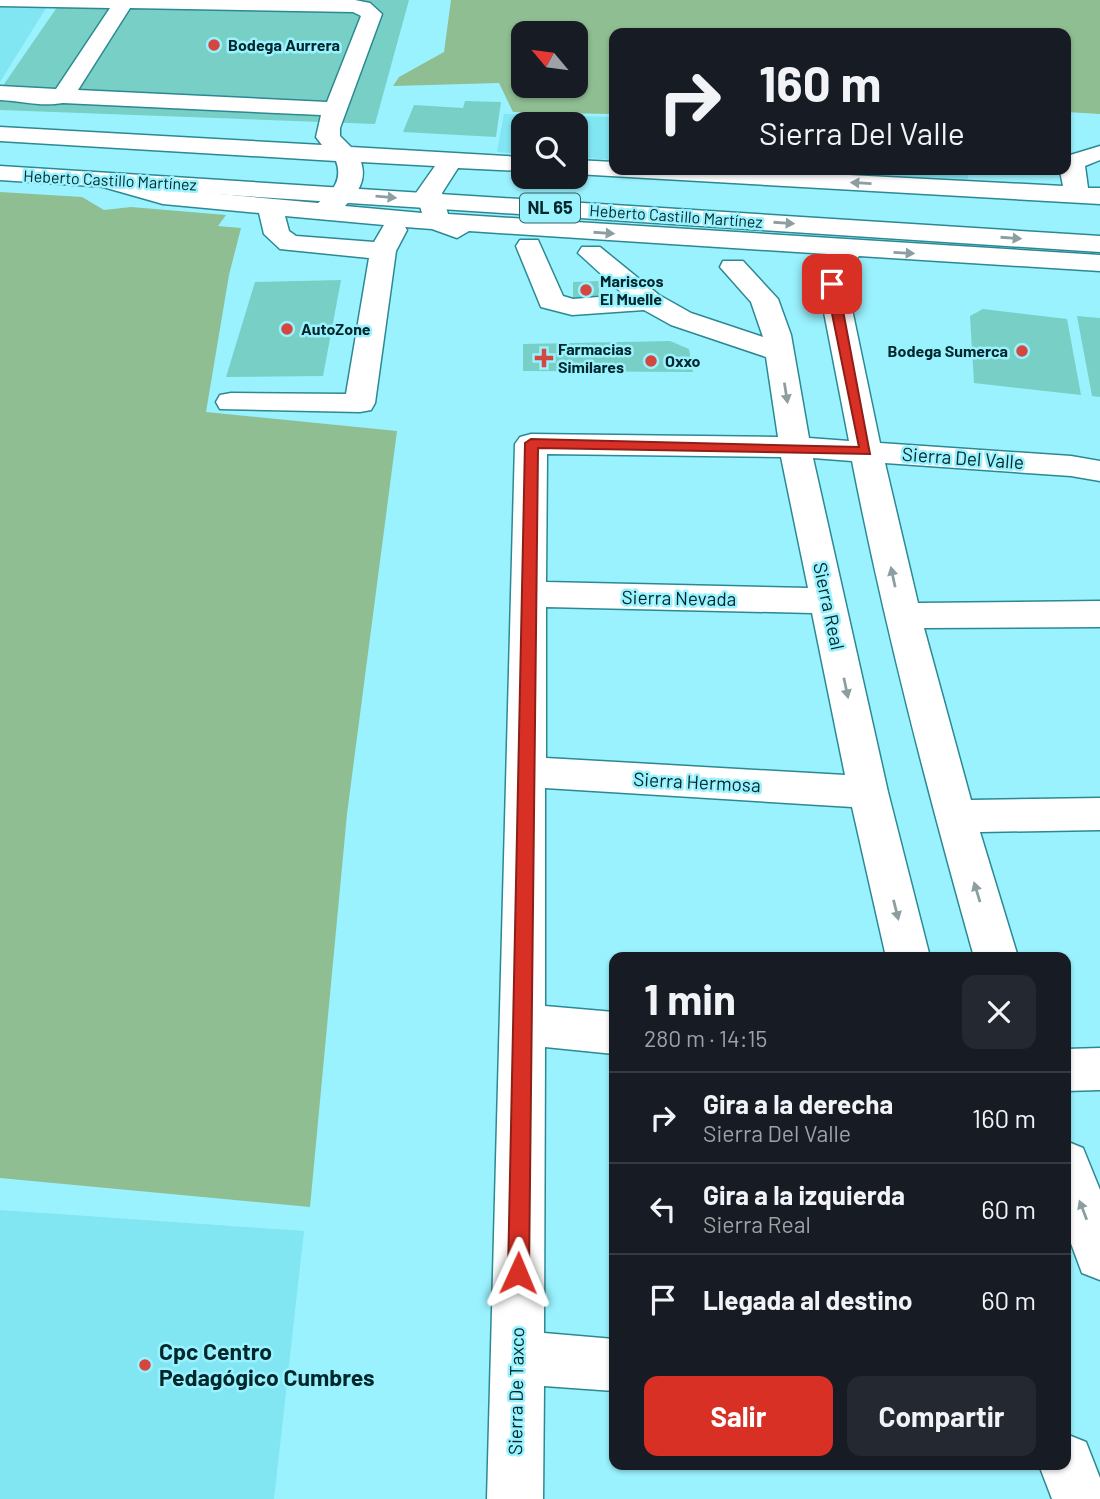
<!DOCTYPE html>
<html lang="es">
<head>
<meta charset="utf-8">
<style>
  :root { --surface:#171b24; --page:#242831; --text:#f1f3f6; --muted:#9ea1a6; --line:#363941; --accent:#d93025 }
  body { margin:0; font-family:Barlow,sans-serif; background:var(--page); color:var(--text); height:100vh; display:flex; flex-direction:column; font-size:26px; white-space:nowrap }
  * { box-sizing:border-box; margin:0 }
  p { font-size:23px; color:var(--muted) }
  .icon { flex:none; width:38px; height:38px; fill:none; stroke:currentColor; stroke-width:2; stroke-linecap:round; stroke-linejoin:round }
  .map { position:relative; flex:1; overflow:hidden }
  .sheet { position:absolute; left:609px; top:952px; width:462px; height:518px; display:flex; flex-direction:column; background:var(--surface); border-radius:14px; box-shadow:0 2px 5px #0004 }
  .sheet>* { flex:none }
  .banner { position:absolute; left:609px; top:28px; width:462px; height:147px; border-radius:14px; box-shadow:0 2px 5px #0004; background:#171b24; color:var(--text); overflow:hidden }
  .needle { width:46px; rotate:299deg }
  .controls { position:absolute; left:511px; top:21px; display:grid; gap:14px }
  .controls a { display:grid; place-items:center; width:77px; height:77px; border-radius:14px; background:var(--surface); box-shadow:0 2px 5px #0004; font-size:35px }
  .pin { position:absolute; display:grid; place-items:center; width:60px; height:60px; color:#fff; margin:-30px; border-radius:14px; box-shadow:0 4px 10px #0006 }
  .me { position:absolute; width:77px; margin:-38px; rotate:1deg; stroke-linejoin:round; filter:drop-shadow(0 0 5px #0008) }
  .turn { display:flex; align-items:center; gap:24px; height:147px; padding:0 35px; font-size:32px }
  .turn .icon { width:91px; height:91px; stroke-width:2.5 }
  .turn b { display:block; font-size:49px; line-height:60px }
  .round { display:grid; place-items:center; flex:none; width:74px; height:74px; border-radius:14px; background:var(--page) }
  .headline { display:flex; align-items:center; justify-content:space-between; height:119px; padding:0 35px }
  h1 { font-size:42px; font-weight:700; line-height:52px }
  .cta { display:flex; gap:14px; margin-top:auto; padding:14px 35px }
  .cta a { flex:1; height:80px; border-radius:14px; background:var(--accent); color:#fff; font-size:28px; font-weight:700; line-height:80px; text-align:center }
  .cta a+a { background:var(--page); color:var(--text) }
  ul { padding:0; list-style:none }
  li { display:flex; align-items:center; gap:21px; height:91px; padding:0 35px; border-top:2px solid var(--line) }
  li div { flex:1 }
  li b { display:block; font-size:26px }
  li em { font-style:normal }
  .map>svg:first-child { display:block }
  .built { fill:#81e5f2 }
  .green { fill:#8fbe92; fill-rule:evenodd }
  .building { fill:#78cfc5 }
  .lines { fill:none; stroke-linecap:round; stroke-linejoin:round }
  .minor-casing { stroke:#2c8994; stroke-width:3 }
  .major-casing { stroke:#2c8994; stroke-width:3 }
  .minor { fill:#fff; fill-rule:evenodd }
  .major { fill:#fff; fill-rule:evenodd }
  .oneway { fill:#8c9ea0 }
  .route { fill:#d93025; stroke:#8d1f18; stroke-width:2 }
  .poi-dot { fill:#d44640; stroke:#9af2fe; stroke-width:2.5 }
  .labels { text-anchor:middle; stroke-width:5; stroke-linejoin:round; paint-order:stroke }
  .far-poi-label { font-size:16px; font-weight:bold; fill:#00272b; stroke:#9af2fe; text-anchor:start }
  .far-street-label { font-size:16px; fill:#00272b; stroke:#9af2fe }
  .shield { fill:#9af2fe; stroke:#2e646a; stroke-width:2 }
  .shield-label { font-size:18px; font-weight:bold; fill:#00272b }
  .street-label { font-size:19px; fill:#00272b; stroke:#9af2fe }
  .near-poi-label { font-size:23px; font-weight:bold; fill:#00272b; stroke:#9af2fe; text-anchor:start }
</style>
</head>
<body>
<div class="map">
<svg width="1100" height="1499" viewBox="0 0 1100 1499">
  <rect width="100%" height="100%" fill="#9af2fe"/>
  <!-- built -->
  <g class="built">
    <path d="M0 0H51L0 82Z"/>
    <path d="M504 114 614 117V160L576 157V124H523V154L497 152Z"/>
    <path d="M806 170H968V179L807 172Z"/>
    <path d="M0 1210 304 1231 274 1499H0Z"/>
  </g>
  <!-- green -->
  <g class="green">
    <path d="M451 0H1100V114L1066 112V33H614V90L609 114 513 112 499 83 393 86 399 77 444 52ZM523 33H576V86H523Z"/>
    <path d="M0 192 82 197 104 210 131 207 226 215 218 226 241 228 229 275 206 412 397 431 347 814 310 1207 0 1178Z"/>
  </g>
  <!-- building -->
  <g class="building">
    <path d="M62 0H409L375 124 0 110V90Z"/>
    <path d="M465 101 501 102 496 137 403 132 414 105 463 108Z"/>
    <path d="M341 280 323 376 226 377 255 282Z"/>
    <path d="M599 281V298H573V282Z"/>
    <path d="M983 309 1067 319 1081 395 974 383 970 316Z"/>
    <path d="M1077 316 1100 318V397L1092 396Z"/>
    <path d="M670 341 689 349 693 372 523 371V344Z"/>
  </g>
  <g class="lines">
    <defs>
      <g id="minor">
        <path d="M0 0H355L370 3 382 14 340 128V136L351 147 523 157V171L458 168 442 193 448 214 1100 255V271L859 256 844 271 880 443 1071 456 1100 461V481L1071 476 885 463 918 603 1100 601V627L924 628 971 800 1100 798V830L980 832 1018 957H974C928 793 885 629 852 461L813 458 888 792 930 957H886L852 807 545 788V1006L614 1012V1054L545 1047 544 1333 614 1339V1391L544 1386 543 1499H487L515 444 520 437 531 434 778 437 766 357 671 325 644 310 572 315 541 307 516 246 520 240H538L563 296 573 299 624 295 578 253 582 247H600L659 295 691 313 763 337 751 302 720 267 723 261H743L778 299 791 335 809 438 849 441 816 271 828 254 469 231 457 238 432 229 405 227 407 230 396 251 375 403 371 410 360 412 220 409 216 402 220 395 231 393 346 394 369 258 280 249 264 234 259 213 163 204 96 185 93 180 96 175 105 173 164 189 318 203C333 191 343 180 336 161L0 141V127L322 145 316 137 321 115 63 103C40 107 24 101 0 100V86L56 89 110 8 0 6ZM130 8 353 12 361 16 327 102 78 90ZM361 162 435 166 416 193 422 213 345 206C358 193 367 180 361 162ZM285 216 384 225 374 242 296 236 289 231ZM547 454 781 457 808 588 546 582ZM546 607 812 613 845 775 546 758Z"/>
        <path d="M1100 146V160L1085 166 1088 188H1100V204L576 174V160L614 162V170H754L1063 186 1060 171 1066 170 1067 156Z"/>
        <path d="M1100 1048V1090L1066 1091V1049Z"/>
        <path d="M1066 1141 1083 1148 1100 1190V1280L1082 1273 1066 1230Z"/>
        <path d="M1066 1434 1086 1442 1100 1478V1499H1052L1039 1465H1066Z"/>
      </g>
      <path id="major" d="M0 166 1100 236V252L0 180Z"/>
    </defs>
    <!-- minor casing -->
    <use href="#minor" class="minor-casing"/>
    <!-- major casing -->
    <use href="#major" class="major-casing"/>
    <!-- minor -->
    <use href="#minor" class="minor"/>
    <!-- major -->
    <use href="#major" class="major"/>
  </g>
  <!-- one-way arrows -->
  <defs><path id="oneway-solid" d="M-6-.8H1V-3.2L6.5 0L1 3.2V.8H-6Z" transform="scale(1.75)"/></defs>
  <g class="oneway">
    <use href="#oneway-solid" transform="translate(861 183) rotate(-177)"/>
    <use href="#oneway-solid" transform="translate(386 197) rotate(5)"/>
    <use href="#oneway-solid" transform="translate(784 223) rotate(4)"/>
    <use href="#oneway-solid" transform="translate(604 233) rotate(4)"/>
    <use href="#oneway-solid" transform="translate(1011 238) rotate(4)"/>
    <use href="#oneway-solid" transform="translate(904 253) rotate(3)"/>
    <use href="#oneway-solid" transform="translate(786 393) rotate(81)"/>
    <use href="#oneway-solid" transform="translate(893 577) rotate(-102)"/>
    <use href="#oneway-solid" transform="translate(846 688) rotate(78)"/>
    <use href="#oneway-solid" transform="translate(977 892) rotate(-107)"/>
    <use href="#oneway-solid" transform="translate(896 910) rotate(76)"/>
    <use href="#oneway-solid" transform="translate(1083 1210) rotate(-111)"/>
  </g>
  <!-- route -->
  <path class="route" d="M832 281 838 284 870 454 538 448 529 1273 526 1281 518 1284 511 1281 508 1273 525 443 531 439 859 447 826 284Z"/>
  <!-- markers -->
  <g class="poi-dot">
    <circle cx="214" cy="45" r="7"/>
    <circle cx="586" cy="290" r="7"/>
    <circle cx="287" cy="329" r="7"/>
    <circle cx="1022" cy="351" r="7"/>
    <path d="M540.5 347.5h7v7h7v7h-7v7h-7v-7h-7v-7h7z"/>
    <circle cx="651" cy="361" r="7"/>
    <circle cx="145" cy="1365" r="7"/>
  </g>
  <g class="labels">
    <!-- far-poi labels -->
    <g class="far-poi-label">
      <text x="228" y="51">Bodega Aurrera</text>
      <text x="600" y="287">Mariscos<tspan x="600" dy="18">El Muelle</tspan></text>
      <text x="301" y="335">AutoZone</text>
      <text x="558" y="355">Farmacias<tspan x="558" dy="18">Similares</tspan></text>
      <text x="1008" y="357" text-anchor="end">Bodega Sumerca</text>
      <text x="665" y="367">Oxxo</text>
    </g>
    <!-- far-street labels -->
    <g class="far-street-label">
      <text transform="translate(110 180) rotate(3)" y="6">Heberto Castillo Martínez</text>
      <text transform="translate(676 216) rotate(4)" y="6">Heberto Castillo Martínez</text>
    </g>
    <!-- shield labels -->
    <rect class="shield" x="520" y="193.5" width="60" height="29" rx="5"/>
    <g class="shield-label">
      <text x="550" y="214">NL 65</text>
    </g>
    <!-- street labels -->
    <g class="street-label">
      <text transform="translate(963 458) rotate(4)" y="7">Sierra Del Valle</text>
      <text transform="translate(679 598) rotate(1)" y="7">Sierra Nevada</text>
      <text transform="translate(829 606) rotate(78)" y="7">Sierra Real</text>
      <text transform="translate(697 782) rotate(3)" y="7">Sierra Hermosa</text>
      <text transform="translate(516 1391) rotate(-89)" y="7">Sierra De Taxco</text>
    </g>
    <!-- near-poi labels -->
    <g class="near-poi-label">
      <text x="159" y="1360">Cpc Centro<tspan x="159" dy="26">Pedagógico Cumbres</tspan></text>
    </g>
  </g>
</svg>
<div class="controls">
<a><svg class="needle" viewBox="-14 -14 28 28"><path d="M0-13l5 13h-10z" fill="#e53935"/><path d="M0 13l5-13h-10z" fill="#9ea1a6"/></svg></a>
<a><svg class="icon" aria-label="search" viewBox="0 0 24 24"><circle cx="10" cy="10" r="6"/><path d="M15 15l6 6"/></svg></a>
</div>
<div class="pin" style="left:832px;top:284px;background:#d93025"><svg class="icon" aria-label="arrive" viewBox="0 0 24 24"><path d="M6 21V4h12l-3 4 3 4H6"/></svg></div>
<svg class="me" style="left:518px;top:1273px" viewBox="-20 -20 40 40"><path d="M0-17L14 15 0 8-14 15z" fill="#d93025" stroke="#fff" stroke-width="4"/></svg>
<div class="banner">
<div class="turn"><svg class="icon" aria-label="right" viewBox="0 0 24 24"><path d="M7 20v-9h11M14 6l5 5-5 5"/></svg><div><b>160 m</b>Sierra Del Valle</div></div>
</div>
<section class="sheet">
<div class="headline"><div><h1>1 min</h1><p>280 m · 14:15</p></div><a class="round"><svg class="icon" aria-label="close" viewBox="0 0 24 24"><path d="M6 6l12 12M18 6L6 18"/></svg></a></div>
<ul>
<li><svg class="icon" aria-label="right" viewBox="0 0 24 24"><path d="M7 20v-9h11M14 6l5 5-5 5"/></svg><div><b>Gira a la derecha</b><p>Sierra Del Valle</p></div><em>160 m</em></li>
<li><svg class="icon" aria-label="left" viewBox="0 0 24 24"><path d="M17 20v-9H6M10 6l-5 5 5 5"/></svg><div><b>Gira a la izquierda</b><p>Sierra Real</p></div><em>60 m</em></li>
<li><svg class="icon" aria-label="arrive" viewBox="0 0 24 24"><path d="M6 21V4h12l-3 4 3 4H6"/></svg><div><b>Llegada al destino</b></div><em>60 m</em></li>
</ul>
<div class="cta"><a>Salir</a><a>Compartir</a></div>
</section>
</div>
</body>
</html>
